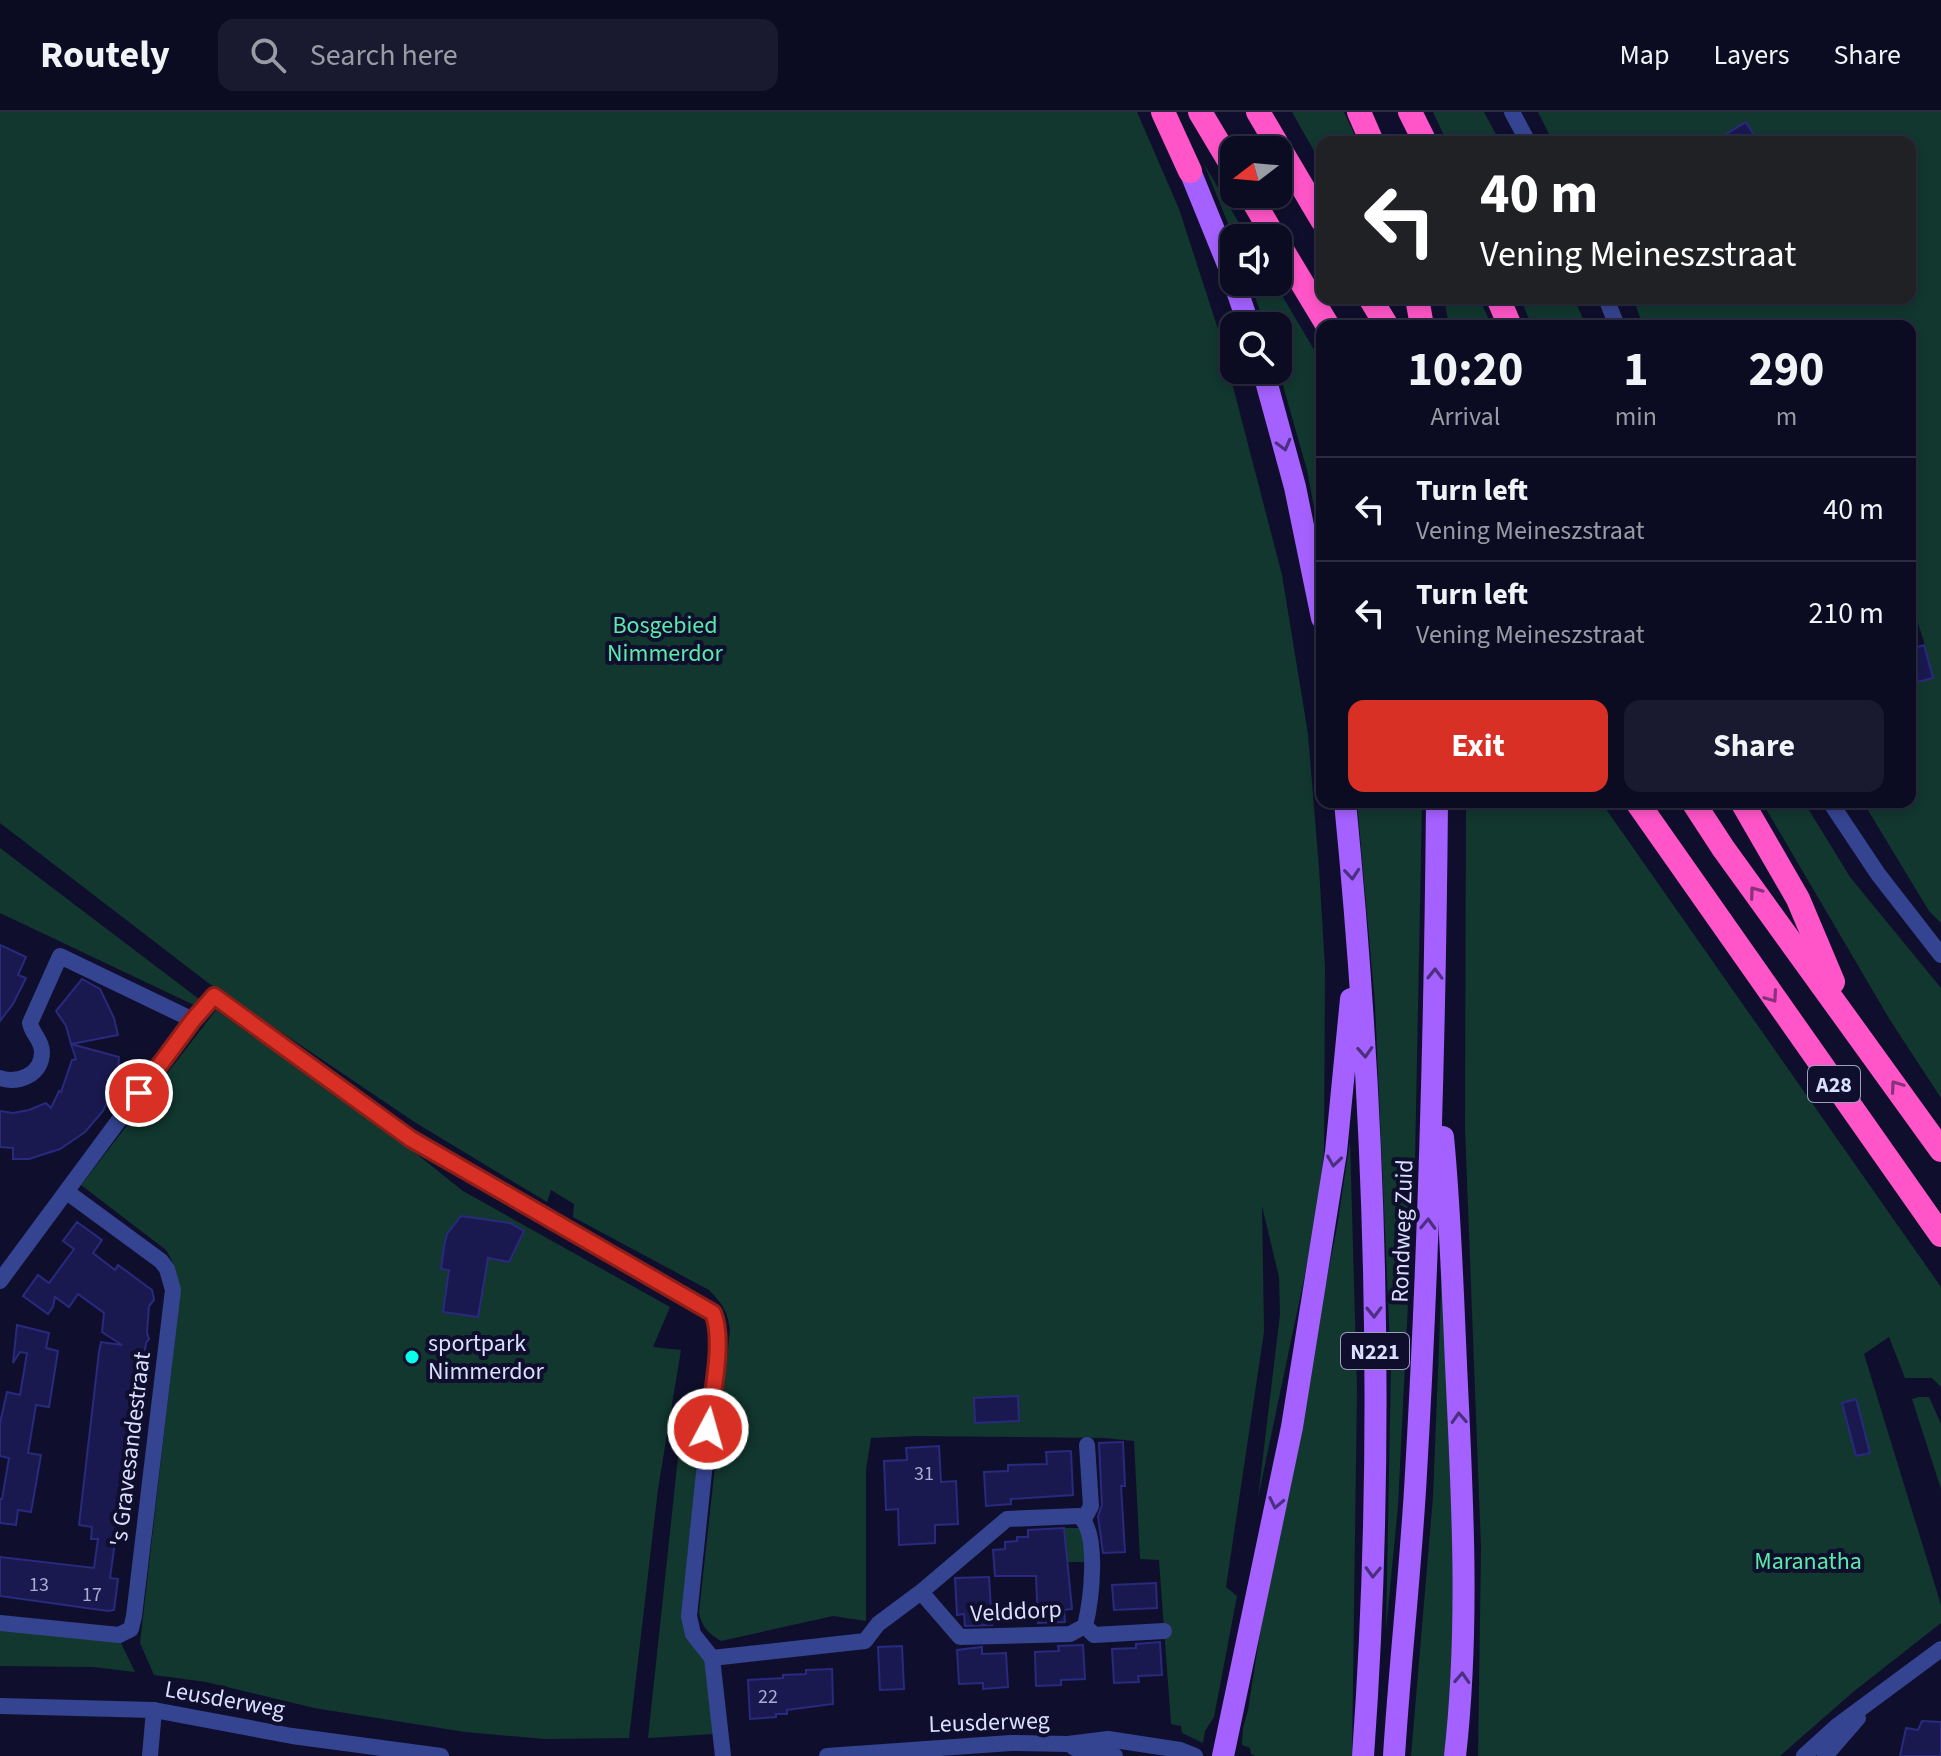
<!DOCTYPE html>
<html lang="en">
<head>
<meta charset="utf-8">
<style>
  :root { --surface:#0b0b22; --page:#19192f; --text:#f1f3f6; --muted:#9a9ba5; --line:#2b2b40; --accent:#d93025 }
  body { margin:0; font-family:"Source Sans 3",sans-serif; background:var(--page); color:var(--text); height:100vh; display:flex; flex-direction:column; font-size:30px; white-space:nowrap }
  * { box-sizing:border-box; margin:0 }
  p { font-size:26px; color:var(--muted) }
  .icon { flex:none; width:44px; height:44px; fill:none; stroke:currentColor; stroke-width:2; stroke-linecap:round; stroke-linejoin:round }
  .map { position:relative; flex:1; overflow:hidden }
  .side { position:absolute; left:1316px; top:208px; width:600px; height:488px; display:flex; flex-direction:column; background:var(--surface); border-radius:16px; box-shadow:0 4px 12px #0003,0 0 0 2px var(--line) }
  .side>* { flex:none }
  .guide { position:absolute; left:1316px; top:24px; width:600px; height:168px; border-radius:16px; box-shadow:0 4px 12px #0003,0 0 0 2px var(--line); background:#202124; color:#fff; overflow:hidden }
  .needle { width:52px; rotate:254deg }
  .tools { position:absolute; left:1220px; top:24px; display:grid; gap:16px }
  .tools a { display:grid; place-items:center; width:72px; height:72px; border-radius:16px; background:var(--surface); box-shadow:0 4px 12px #0003,0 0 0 2px var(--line); font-size:40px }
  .pin { position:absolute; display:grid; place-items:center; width:68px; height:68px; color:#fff; margin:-34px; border:4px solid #fff; border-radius:50%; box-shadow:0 2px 8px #0007 }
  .me { position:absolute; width:88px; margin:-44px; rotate:6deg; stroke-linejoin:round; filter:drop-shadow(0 0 6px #0008) }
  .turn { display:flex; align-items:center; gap:28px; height:168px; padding:0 32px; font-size:36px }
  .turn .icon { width:104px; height:104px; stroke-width:2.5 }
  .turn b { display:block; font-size:56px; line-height:68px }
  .eta { display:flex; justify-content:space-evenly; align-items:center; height:136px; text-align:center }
  .eta b { font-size:48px; font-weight:700; line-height:56px }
  .action { display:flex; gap:16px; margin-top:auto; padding:16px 32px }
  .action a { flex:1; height:92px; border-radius:16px; background:var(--accent); color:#fff; font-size:32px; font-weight:700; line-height:92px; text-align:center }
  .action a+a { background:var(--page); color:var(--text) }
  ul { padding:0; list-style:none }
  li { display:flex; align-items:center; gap:24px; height:104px; padding:0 32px; border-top:2px solid var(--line) }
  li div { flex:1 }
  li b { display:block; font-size:30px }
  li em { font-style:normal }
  header { display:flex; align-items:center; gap:48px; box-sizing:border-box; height:112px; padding:0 40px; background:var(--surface); border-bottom:2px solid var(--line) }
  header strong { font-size:38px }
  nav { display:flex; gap:44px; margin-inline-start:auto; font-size:28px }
  .search { width:560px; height:72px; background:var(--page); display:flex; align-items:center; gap:20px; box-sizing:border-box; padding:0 28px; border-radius:16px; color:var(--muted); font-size:30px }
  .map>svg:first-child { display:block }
  .green { fill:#11372e }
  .building { fill:#191950; stroke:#29297e; stroke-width:2 }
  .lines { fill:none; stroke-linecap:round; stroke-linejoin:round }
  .minor { stroke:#354490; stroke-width:16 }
  .tertiary { stroke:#354490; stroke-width:16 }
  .primary { stroke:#a561ff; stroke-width:22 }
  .motorway { stroke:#ff55c8; stroke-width:24 }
  .oneway { stroke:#4b3081 }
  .oneway2 { stroke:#87327a }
  .route-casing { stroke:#8d1f18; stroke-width:20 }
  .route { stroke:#d93025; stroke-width:14 }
  .poi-dot { fill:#06ffe6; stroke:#0f0f2d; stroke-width:3 }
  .labels { text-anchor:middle; stroke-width:8; stroke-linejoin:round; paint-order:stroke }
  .number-label { font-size:20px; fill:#aaadd3 }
  .shield { fill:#0f0f2d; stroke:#9da0c0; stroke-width:2 }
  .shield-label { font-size:22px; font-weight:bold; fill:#dadeff }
  .park-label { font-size:24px; fill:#5aebaa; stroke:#0f0f2d }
  .street-label { font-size:24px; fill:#dadeff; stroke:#0f0f2d }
  .poi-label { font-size:24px; fill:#dadeff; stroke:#0f0f2d; text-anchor:start }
</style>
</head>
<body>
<header>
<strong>Routely</strong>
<div class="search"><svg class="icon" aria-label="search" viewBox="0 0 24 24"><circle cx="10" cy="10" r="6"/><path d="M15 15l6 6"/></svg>Search here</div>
<nav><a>Map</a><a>Layers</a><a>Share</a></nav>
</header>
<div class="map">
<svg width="1941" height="1644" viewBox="0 0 1941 1644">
  <rect width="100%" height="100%" fill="#0f0f2d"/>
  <!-- green -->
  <g class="green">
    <path d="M0 0H1137L1179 97 1218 217 1282 463 1308 622 1319 756 1325 855 1324 1039 1318 1094 1304 1167 1258 1386 1280 1202 1279 1165 1262 1094 1264 1220 1226 1475 1237 1484 1214 1605 1205 1619 1203 1631 1182 1621 1181 1614 1171 1612 1159 1448 1140 1447 1134 1329 1104 1326 916 1324 871 1326 866 1358V1509L833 1504 721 1529C709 1522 701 1514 699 1500L730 1218C728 1200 722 1191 709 1178L573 1105 574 1092 551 1078 547 1090 416 1011 207 870 0 711Z"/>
    <path d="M1292 0H1344L1358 30H1322V53Z"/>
    <path d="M1433 0H1484L1500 30H1447Z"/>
    <path d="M1538 0H1941V811L1929 799 1863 690H1910V567L1925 533 1910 486V214H1643L1633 186H1910V30H1758L1746 10 1715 30H1553Z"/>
    <path d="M1204 52 1248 126H1234Z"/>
    <path d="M1250 170H1274L1322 251V438L1307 358 1278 256V214H1265Z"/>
    <path d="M1444 186H1479L1492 214H1449Z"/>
    <path d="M1520 186H1574L1586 214H1532Z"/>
    <path d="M1357 690H1422L1415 1050 1398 1394 1386 1518 1391 1254 1375 892Z"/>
    <path d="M1466 690H1601L1941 1175V1275L1932 1266H1905L1889 1225 1864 1242 1941 1493V1511L1853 1580 1780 1644H1478L1481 1436 1465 1016Z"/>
    <path d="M1762 690H1804L1850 765 1941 876V986L1890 908Z"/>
    <path d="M0 736 199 887 194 893 0 801Z"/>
    <path d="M216 898 403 1031 463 1079 670 1195 653 1235 681 1238 658 1377 629 1626 545 1627 465 1620 314 1596 206 1570 154 1563 140 1531 179 1190C178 1170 177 1155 166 1138L81 1073Z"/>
    <path d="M1350 1029 1357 1277 1352 1644H1255L1251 1642 1250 1636 1242 1633 1243 1616 1248 1598 1272 1445 1337 1115Z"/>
    <path d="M1442 1157 1456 1494 1446 1644H1411L1433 1385Z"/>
    <path d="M1919 1285H1929L1941 1312V1377L1912 1287Z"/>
    <path d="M681 1317 700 1322 682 1500 707 1551 714 1622 648 1626Z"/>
    <path d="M1065 1416H1083L1085 1450H1067Z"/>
    <path d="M0 1513 120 1529 135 1560 93 1555 0 1554Z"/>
  </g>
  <!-- building -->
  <g class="building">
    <path d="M1746 10 1758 30H1713Z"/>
    <path d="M1924 533 1933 566 1918 570 1910 537Z"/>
    <path d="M0 833 26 845 18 863 26 866 13 892 0 909Z"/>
    <path d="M82 867 100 877 114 906 118 923 71 932 66 914 56 899Z"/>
    <path d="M71 932 119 945 117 969 103 999 85 1020 60 1037 29 1047H13V1036L0 1035V999L13 1001 29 998 46 991 51 996 59 979 61 980 72 948 76 947Z"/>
    <path d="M461 1104 510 1111 524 1119 509 1150 488 1146 478 1205 443 1200 449 1158 441 1157 444 1135 447 1122Z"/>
    <path d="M77 1110 102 1128 93 1141 115 1158 118 1153 152 1178 154 1188 149 1194 147 1221 149 1227 146 1231 142 1259 145 1266 139 1276 138 1299 140 1304 136 1309 133 1338 136 1343 132 1348 128 1376 131 1382 127 1387 125 1401 124 1415 127 1421 119 1430 115 1429 110 1466 118 1467 114 1498 108 1499 0 1484V1445L94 1456 98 1427H91L92 1415 79 1413 99 1240 101 1230 122 1233 102 1220 104 1201 78 1182 69 1195 55 1185 53 1195 48 1202 23 1184 38 1163 49 1171 74 1137 63 1129Z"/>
    <path d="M17 1213 49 1221 46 1236 58 1239 49 1295 36 1293 28 1341 41 1343 31 1400 18 1398 16 1413 0 1411V1387H2L9 1346 0 1344V1311L7 1280 20 1283 27 1241 20 1240 13 1251Z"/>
    <path d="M1018 1284 1019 1309 975 1311 974 1286Z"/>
    <path d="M1856 1287 1870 1341 1856 1344 1842 1291Z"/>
    <path d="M1123 1330 1125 1374H1121L1125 1440 1103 1441 1098 1404 1102 1393 1099 1331Z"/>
    <path d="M939 1334 941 1370 956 1369 958 1412 935 1413V1431L899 1433 898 1397 886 1398 884 1349 907 1348 906 1336Z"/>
    <path d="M1071 1339 1073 1383 1011 1387V1392L986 1394 984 1360 1008 1359V1353L1047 1352 1046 1340Z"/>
    <path d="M1064 1416 1072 1497 1064 1498 1065 1510 1038 1511 1036 1464H995L993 1438 1005 1437V1430L1017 1429V1425H1028V1418Z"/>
    <path d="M989 1465 992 1513 965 1514 964 1502 957 1503 955 1466Z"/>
    <path d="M1156 1471 1157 1496 1114 1498 1112 1473Z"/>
    <path d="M1160 1530 1162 1563 1138 1564 1139 1570 1114 1571 1112 1537 1136 1536V1532Z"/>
    <path d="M1083 1533 1085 1567 1061 1568V1573L1036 1574 1035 1540 1059 1539 1058 1534Z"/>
    <path d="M902 1534 904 1577 880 1578 878 1535Z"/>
    <path d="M982 1535V1542L1006 1541 1008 1575 983 1577V1571L959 1572 957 1538Z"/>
    <path d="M832 1557 833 1592 787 1598V1602H776V1605L750 1607 748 1568 783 1566V1563L806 1562V1558Z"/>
    <path d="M1922 1609 1941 1610V1644H1900L1906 1616 1918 1618Z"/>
  </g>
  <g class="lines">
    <!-- minor -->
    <g class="minor">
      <path d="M0 966C18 972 42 963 42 940 42 928 32 922 30 911L60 844 193 908"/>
      <path d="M0 1169 193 908 214 884 411 1027 705 1195 716 1208 717 1235 689 1504 693 1522 712 1546 723 1644"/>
      <path d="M1084 1407 1091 1394 1087 1333"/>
      <path d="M0 1511 119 1523 131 1517 134 1504 173 1178 167 1157 161 1149 67 1080"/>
      <path d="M1085 1514 1094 1523 1164 1519"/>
      <path d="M712 1546 865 1529 878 1512 921 1480 1007 1407 1079 1404C1100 1420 1091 1490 1085 1514L1070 1522 960 1525 921 1480"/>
      <path d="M150 1644 154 1598"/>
    </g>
    <!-- tertiary -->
    <g class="tertiary">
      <path d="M1512 0 1528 30"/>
      <path d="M1606 186 1617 214"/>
      <path d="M1830 690 1878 762 1941 843"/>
      <path d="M0 1594 154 1598 292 1624 441 1644"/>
      <path d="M1073 1635 1078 1638 1115 1644"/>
      <path d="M827 1644 1011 1631 1068 1632 1108 1627 1180 1638 1195 1644"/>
      <path d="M1804 1644 1837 1614 1941 1537"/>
      <path d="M1825 1644 1858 1606"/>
    </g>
    <!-- primary -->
    <g class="primary">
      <path d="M1190 59 1229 155 1249 214"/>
      <path d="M1263 258 1295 375 1322 506"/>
      <path d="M1345 690C1376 1006 1386 1327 1363 1644"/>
      <path d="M1443 1025C1451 1108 1453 1191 1457 1274 1463 1397 1469 1521 1455 1644"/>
      <path d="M1223 1644 1292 1315 1336 1040 1351 887"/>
      <path d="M1394 1644C1400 1549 1411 1455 1416 1361 1429 1137 1435 914 1437 690"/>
    </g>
    <!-- motorway -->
    <g class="motorway">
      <path d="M1163 0 1190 59"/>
      <path d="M1200 0 1234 57"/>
      <path d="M1258 0 1322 108"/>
      <path d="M1359 0 1372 30"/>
      <path d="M1410 0 1425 30"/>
      <path d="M1249 82 1275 126"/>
      <path d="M1278 131 1328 214"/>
      <path d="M1370 186 1387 214"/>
      <path d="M1417 186 1422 214"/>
      <path d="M1498 186 1510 214"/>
      <path d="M1637 690 1941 1123"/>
      <path d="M1693 690 1723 736 1941 1038"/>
      <path d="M1742 690 1798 787 1833 870"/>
    </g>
  </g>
  <!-- one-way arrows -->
  <defs><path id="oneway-chevron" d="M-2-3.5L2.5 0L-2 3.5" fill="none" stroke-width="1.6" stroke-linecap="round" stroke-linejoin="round" transform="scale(2)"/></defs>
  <g class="oneway">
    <use href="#oneway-chevron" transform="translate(1284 333) rotate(75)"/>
    <use href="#oneway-chevron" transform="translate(1352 762) rotate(85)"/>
    <use href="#oneway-chevron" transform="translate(1435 862) rotate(-89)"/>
    <use href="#oneway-chevron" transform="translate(1365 940) rotate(87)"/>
    <use href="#oneway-chevron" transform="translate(1334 1049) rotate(98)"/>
    <use href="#oneway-chevron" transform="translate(1428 1112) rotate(-88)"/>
    <use href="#oneway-chevron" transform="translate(1374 1200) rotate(89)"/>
    <use href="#oneway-chevron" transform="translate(1459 1306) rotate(-93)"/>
    <use href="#oneway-chevron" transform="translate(1276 1391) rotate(102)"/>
    <use href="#oneway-chevron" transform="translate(1373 1460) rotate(92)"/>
    <use href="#oneway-chevron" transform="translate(1462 1566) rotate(-87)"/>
  </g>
  <g class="oneway2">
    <use href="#oneway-chevron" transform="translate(1755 780) rotate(-126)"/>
    <use href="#oneway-chevron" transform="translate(1772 885) rotate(55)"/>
    <use href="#oneway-chevron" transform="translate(1896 974) rotate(-125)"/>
  </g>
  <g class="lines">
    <defs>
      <path id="route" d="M139 981 193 908 214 884 411 1027 713 1201C725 1229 711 1287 708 1317"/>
    </defs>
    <!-- route casing -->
    <use href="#route" class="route-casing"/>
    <!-- route -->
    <use href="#route" class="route"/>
  </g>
  <!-- markers -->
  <circle class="poi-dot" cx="412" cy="1245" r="8"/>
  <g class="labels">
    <!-- number labels -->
    <g class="number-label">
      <text x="924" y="1368">31</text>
      <text x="39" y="1479">13</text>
      <text x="92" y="1489">17</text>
      <text x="768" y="1591">22</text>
    </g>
    <!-- shield labels -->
    <g class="shield">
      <rect x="1808" y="954" width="52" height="36" rx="6"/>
      <rect x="1341" y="1221" width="68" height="36" rx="6"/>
    </g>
    <g class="shield-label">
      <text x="1834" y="980">A28</text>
      <text x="1375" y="1247">N221</text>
    </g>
    <!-- park labels -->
    <g class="park-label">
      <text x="665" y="521">Bosgebied<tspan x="665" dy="28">Nimmerdor</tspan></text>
      <text x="1808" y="1457">Maranatha</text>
    </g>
    <!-- street labels -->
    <g class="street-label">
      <text transform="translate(1402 1119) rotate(-88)" y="8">Rondweg Zuid</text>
      <text transform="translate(130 1337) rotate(-83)" y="8">'s Gravesandestraat</text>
      <text transform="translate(1016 1499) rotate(-3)" y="8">Velddorp</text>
      <text transform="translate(225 1587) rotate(10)" y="8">Leusderweg</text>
      <text transform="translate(989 1610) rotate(-2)" y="8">Leusderweg</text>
    </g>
    <!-- poi labels -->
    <g class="poi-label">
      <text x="428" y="1239">sportpark<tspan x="428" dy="28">Nimmerdor</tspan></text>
    </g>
  </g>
</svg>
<div class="tools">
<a><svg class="needle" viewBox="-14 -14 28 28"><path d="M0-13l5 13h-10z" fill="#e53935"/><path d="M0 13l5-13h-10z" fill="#9a9ba5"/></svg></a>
<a><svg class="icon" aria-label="sound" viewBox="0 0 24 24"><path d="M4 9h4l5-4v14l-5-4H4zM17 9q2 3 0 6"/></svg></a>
<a><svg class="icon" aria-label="search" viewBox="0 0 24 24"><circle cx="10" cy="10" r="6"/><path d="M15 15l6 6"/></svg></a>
</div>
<div class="pin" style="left:139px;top:981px;background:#d93025"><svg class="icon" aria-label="arrive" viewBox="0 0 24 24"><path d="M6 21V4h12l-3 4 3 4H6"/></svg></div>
<svg class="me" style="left:708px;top:1317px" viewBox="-20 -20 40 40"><circle r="17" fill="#d93025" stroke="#fff" stroke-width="3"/><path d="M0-11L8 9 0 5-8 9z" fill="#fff"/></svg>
<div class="guide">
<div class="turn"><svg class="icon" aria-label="left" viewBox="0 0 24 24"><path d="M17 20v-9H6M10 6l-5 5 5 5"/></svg><div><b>40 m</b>Vening Meineszstraat</div></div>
</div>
<section class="side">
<div class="eta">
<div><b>10:20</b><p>Arrival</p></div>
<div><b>1</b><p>min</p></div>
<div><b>290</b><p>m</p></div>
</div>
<ul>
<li><svg class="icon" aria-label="left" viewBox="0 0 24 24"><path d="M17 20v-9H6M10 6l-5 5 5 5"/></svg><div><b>Turn left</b><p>Vening Meineszstraat</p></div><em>40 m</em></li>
<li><svg class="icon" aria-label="left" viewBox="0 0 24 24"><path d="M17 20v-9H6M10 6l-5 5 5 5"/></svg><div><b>Turn left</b><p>Vening Meineszstraat</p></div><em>210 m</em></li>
</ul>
<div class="action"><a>Exit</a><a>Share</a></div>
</section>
</div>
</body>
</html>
